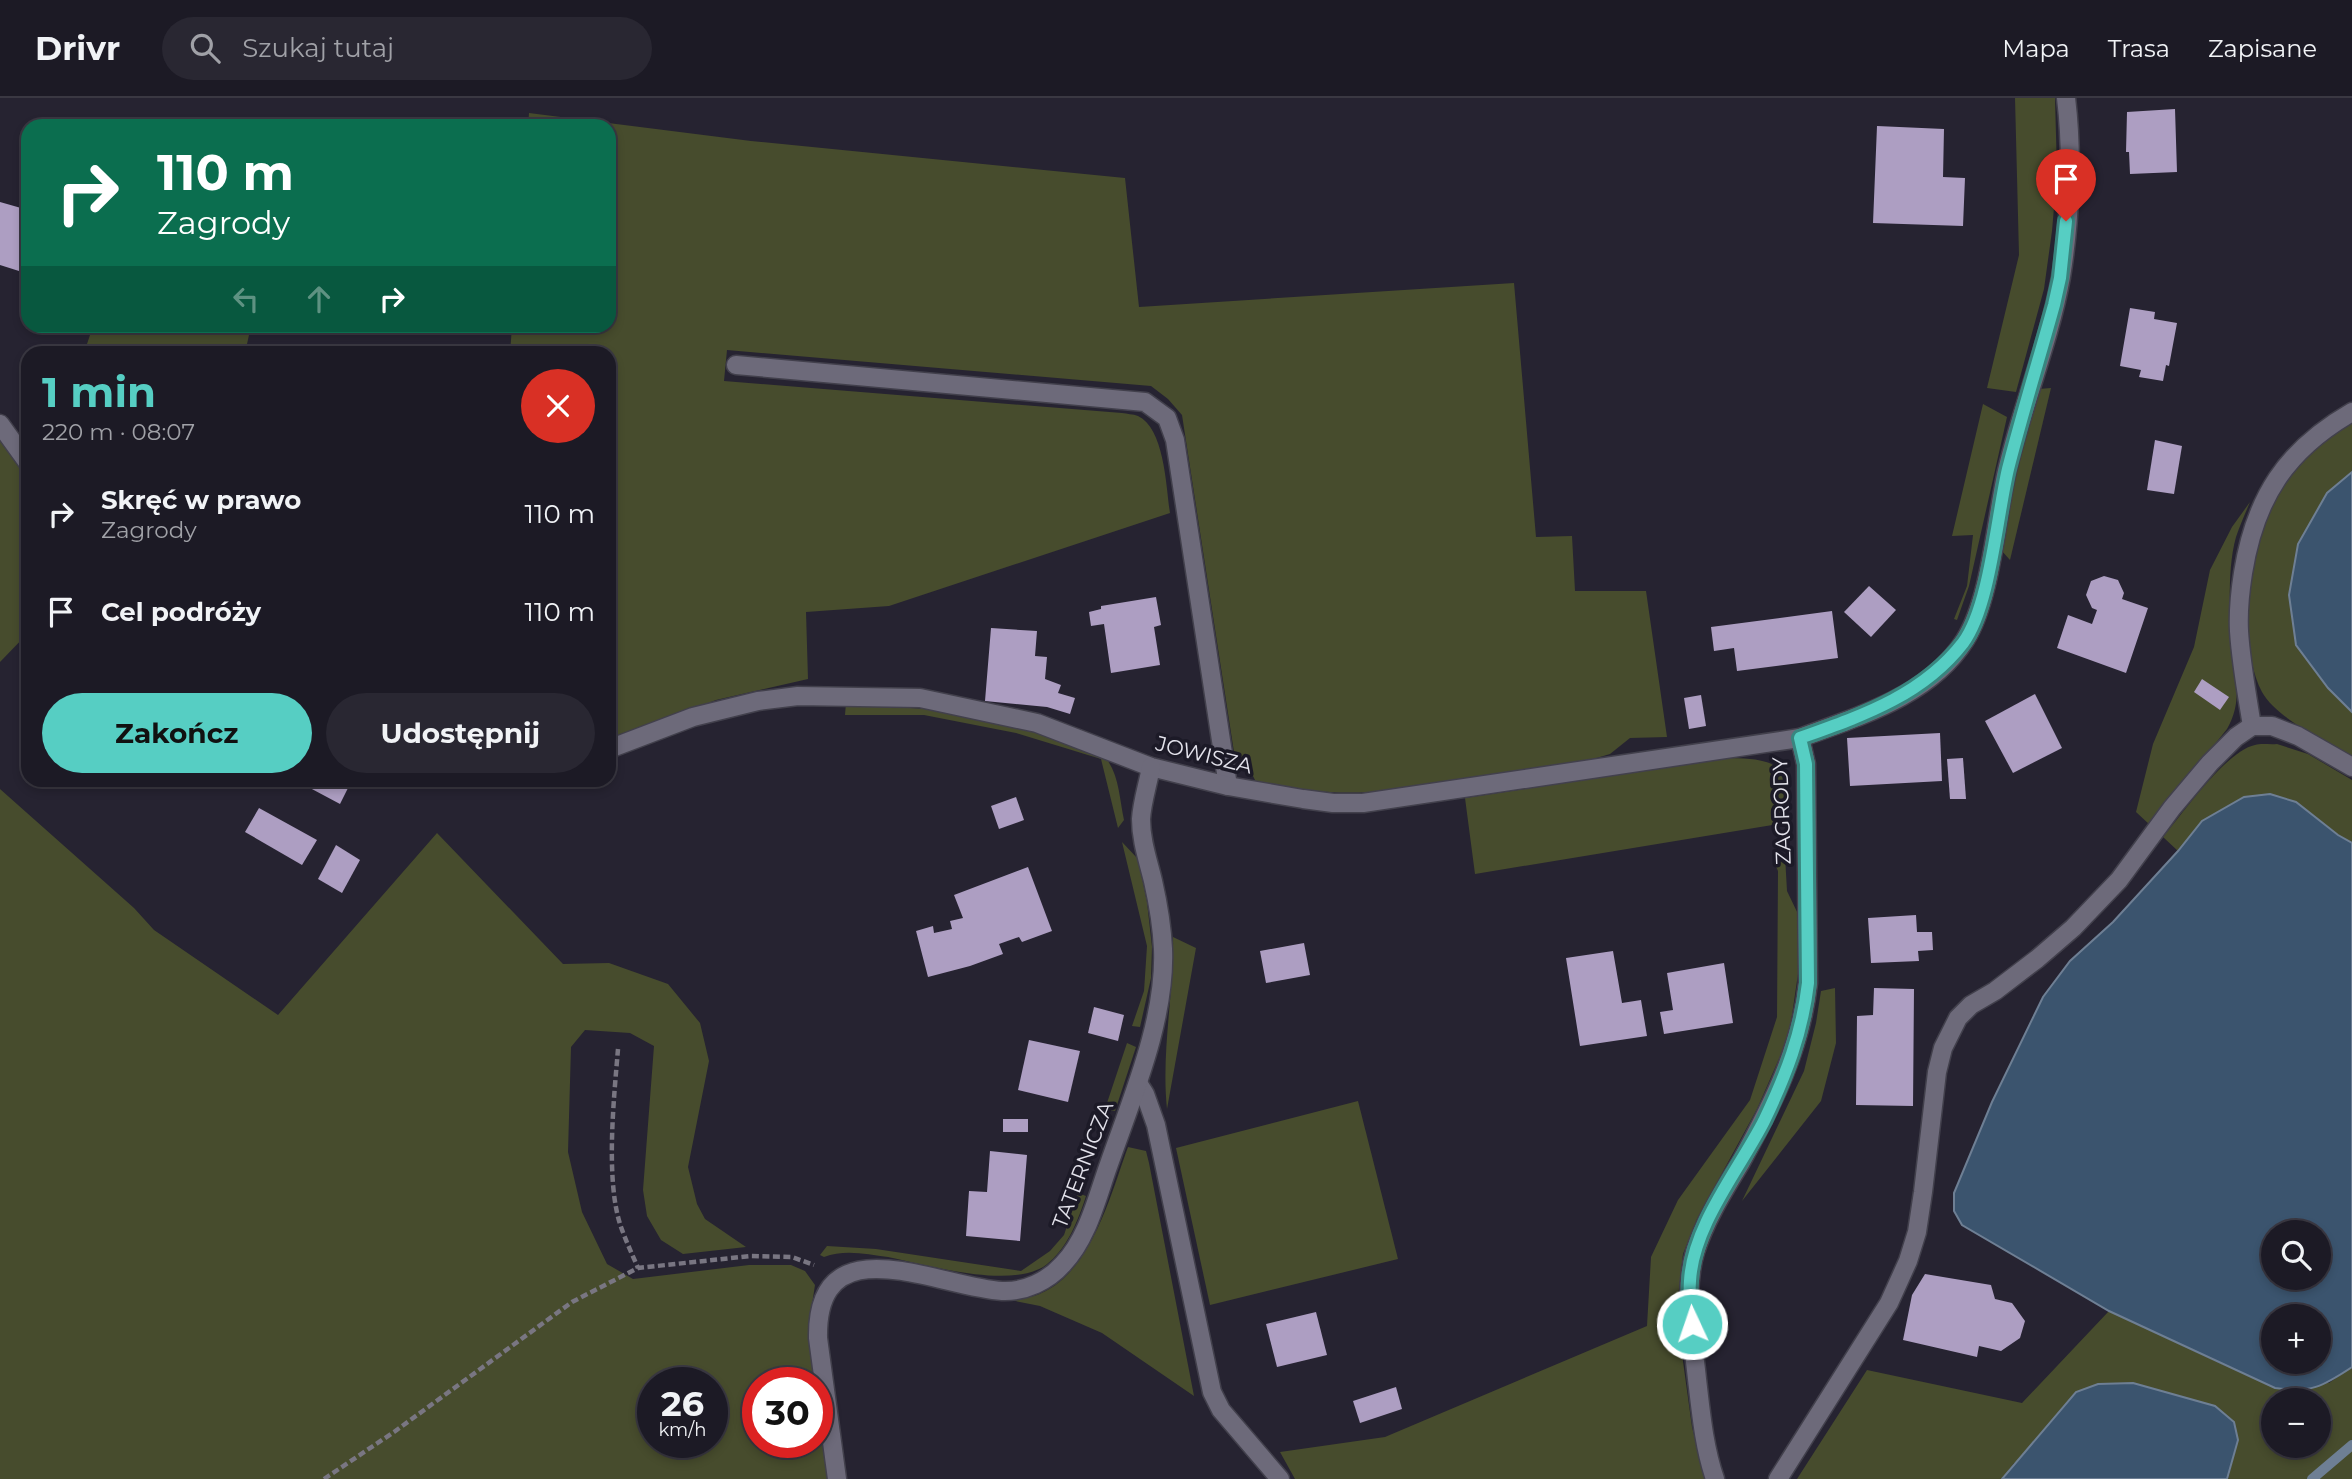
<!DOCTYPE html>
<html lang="pl">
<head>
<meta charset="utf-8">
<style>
  :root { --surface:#1c1a25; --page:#292732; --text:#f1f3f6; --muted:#a0a1a7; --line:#3a3842; --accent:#56cec3 }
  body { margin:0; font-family:Montserrat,sans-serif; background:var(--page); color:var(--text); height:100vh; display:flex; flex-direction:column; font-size:26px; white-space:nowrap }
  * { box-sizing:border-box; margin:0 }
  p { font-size:23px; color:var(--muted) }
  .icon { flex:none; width:38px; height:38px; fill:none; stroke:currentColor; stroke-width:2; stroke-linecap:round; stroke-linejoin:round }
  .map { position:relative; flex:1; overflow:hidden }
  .details { position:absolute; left:21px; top:248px; width:595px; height:441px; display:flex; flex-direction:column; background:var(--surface); border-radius:21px; box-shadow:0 4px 10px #0003,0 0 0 2px var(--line) }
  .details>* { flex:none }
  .hud { position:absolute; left:21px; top:21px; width:595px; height:214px; border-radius:21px; box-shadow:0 4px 10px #0003,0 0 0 2px var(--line); background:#0b6e4f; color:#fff; overflow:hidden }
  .fabs { position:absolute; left:2261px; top:1122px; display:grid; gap:14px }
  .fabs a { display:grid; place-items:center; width:70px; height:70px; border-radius:50%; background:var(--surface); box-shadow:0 4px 10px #0003,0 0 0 2px var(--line); font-size:35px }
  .speed { position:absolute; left:637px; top:1269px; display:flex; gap:14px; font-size:35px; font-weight:700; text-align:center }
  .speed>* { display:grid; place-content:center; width:91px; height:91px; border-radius:50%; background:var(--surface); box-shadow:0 4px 10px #0003,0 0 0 2px var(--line); line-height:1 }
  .speed small { font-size:18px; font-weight:400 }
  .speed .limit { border:10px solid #d22; background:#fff; color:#111 }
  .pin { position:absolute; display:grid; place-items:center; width:60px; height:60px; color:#fff; margin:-72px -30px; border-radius:50% 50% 50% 0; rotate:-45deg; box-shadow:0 0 7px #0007 }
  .pin .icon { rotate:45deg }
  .me { position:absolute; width:77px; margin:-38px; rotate:357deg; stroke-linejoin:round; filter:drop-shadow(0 0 5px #0008) }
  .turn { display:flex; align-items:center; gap:24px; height:147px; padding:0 21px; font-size:32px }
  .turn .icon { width:91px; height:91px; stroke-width:2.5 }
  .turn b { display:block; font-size:49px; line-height:60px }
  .lanes { display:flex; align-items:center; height:66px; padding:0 21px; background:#0003; justify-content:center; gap:35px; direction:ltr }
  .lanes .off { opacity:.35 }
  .round { display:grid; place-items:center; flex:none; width:74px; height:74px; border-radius:37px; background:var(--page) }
  .head { display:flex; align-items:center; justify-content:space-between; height:119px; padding:0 21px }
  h1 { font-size:42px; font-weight:700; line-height:52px; color:var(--accent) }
  .action { display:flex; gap:14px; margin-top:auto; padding:14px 21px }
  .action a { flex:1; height:80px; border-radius:42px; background:var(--accent); color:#111; font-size:28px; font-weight:700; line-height:80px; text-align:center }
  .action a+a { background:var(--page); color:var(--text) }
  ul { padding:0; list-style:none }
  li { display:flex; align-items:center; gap:21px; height:98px; padding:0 21px }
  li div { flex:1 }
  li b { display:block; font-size:26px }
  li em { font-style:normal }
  header { display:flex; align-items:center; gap:42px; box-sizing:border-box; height:98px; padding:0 35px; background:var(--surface); border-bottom:2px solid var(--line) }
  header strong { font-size:33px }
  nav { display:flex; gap:38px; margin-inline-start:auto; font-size:24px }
  .search { width:490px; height:63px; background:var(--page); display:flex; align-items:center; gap:18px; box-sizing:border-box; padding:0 24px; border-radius:38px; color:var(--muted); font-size:26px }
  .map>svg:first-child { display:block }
  .green { fill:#474c2d; fill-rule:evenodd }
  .water { fill:#3b546e; stroke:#6e7f94; stroke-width:2; fill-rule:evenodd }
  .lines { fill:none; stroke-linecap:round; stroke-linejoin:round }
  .stream { stroke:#6e7f94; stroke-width:10 }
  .building { fill:#ad9ec2 }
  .minor-casing { stroke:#42404c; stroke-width:21 }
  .path { stroke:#797682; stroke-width:4.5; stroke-dasharray:7 3.5; stroke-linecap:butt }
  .minor { stroke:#6d6a7a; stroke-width:18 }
  .route-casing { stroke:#38867f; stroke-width:18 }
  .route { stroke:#56cec3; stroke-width:12 }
  .labels { text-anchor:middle; stroke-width:7; stroke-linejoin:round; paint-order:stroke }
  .street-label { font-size:21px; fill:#e4e3ec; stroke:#1c1a27 }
</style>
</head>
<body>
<header>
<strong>Drivr</strong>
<div class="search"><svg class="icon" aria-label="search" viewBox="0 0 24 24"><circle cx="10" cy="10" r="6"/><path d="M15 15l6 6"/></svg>Szukaj tutaj</div>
<nav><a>Mapa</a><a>Trasa</a><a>Zapisane</a></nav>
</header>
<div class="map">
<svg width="2352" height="1381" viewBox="0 0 2352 1381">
  <rect width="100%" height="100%" fill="#262331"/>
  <!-- green -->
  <g class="green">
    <path d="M2015 0H2055L2057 74 2052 133 2044 191 2016 294 1987 290 2019 157Z"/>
    <path d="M529 15 751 43 1125 80 1139 209 1514 185 1536 439 1572 438 1575 493H1646L1667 639 1630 640 1610 656 1580 665 1384 693C1340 697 1299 693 1256 684L1251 674 1234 654 1182 317 1168 301 1151 288 727 252 724 283 1122 315C1127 316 1133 316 1138 318 1165 331 1166 390 1170 415L889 508 806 514 808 581 716 602 609 643V256H510L512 228H609V28H528Z"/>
    <path d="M93 228H251L245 255H84Z"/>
    <path d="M2051 290 2010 462 2001 452 2017 374 2039 291Z"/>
    <path d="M1983 306 2007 319 1969 488 1957 522 1954 521 1967 488 1973 437 1952 438Z"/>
    <path d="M2352 323V374L2327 395 2298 446 2289 497 2328 590 2352 614V659C2326 643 2277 621 2262 594 2234 543 2253 425 2289 380 2306 358 2328 337 2352 323Z"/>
    <path d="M0 338 28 374V535L0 564Z"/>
    <path d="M2250 404C2245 416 2240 427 2236 439 2228 468 2230 502 2230 531 2230 568 2247 596 2227 631L2150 727 2136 714 2153 646 2194 549 2210 472 2232 429Z"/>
    <path d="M846 605 924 611 1016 629 1100 654C1119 670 1119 699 1124 722L1118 730 1101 661 1016 635 924 617H845Z"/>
    <path d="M2277 646 2308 656 2352 682V745L2244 699 2202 723 2178 753 2163 739C2183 715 2226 653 2255 647 2262 645 2270 647 2277 646Z"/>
    <path d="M1730 660C1789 661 1784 672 1785 725L1475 776 1465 700Z"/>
    <path d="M0 691 134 810 154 832 278 917 437 735 563 866 609 865 668 886 700 925 709 963 688 1069 697 1106 705 1121 746 1149 683 1156 661 1142 647 1118 643 1092 654 948 630 935 585 932 571 949 568 1054 582 1114 607 1166 633 1181 749 1167H791L805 1173 815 1187 811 1213 816 1284H758V1344H817V1299L829 1381H0ZM653 1284H712V1344H653Z"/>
    <path d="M1122 744 1138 761 1147 804 1152 849 1151 880 1140 929 1132 928 1144 893 1147 848Z"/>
    <path d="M1785 758 1787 793 1799 818V869L1789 938 1757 1011 1697 1121 1683 1156 1678 1200 1682 1256 1692 1329 1705 1381H1295L1280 1354 1385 1339 1647 1228 1651 1159 1678 1102 1750 1002 1777 919 1778 773 1773 762Z"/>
    <path d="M1173 839 1196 850 1167 1011C1161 953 1174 897 1173 839Z"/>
    <path d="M1835 890 1836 945 1821 1003 1742 1103 1804 973 1816 925 1821 893Z"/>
    <path d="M1127 945 1136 949 1115 1013 1105 1011Z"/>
    <path d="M1358 1003 1398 1161 1210 1207 1176 1050Z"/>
    <path d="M1128 1049 1146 1053 1149 1065 1194 1298 1102 1235 1040 1208 995 1199C1007 1199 1023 1201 1034 1198 1090 1180 1110 1098 1128 1049Z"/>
    <path d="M1078 1095 1086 1098C1078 1123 1067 1151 1046 1167 1011 1192 928 1167 888 1159 867 1156 844 1151 824 1159L820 1157 827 1148 876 1151 1021 1173 1050 1153 1064 1137Z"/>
    <path d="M2109 1213 2226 1268 2329 1285 2352 1269V1381H2228L2238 1342 2014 1365 2002 1381H1797L1867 1272 2022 1305ZM2273 1302H2319V1348H2273Z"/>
  </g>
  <!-- water -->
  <g class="water">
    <path d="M2352 374V614L2328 590 2296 547 2289 497 2298 446 2327 395Z"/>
    <path d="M2270 696 2296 704 2338 737 2352 745V1269C2322 1289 2311 1295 2275 1290L2109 1213 1962 1127 1954 1113V1095L1992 1004 2043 899 2070 863 2113 824 2178 753 2202 723 2244 699ZM2273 1134H2319V1180H2273ZM2273 1218H2319V1264H2273Z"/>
    <path d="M2133 1285 2215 1308 2234 1324 2238 1342 2227 1381H2002L2076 1294 2098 1286Z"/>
  </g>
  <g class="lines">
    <!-- stream -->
    <path class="stream" d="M2312 1381 2352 1347"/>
  </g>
  <!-- building -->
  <g class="building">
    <path d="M2175 11 2177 74 2130 76 2129 54H2126L2127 14Z"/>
    <path d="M1877 28 1944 31 1943 79 1965 80 1963 128 1873 125Z"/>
    <path d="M0 104 28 112V144L19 173 0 167Z"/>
    <path d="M2130 210 2155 214 2154 221 2177 225 2169 268 2166 267 2163 283 2139 279 2141 272 2120 268Z"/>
    <path d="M51 247 74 253 73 256H48Z"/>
    <path d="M2155 342 2182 348 2174 396 2147 392Z"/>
    <path d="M2104 478 2118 482 2124 495 2122 501 2148 510 2126 575 2057 550 2068 517 2092 526 2097 512 2092 510 2086 497 2091 483Z"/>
    <path d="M1869 488 1896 512 1871 539 1844 514Z"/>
    <path d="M1156 499 1161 527 1154 529 1160 567 1111 575 1104 526 1091 528 1089 514 1101 511V508Z"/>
    <path d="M1832 513 1838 560 1737 573 1734 550 1714 553 1711 529Z"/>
    <path d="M991 530 1037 533 1035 558 1047 559 1045 581 1061 587 1058 595 1075 600 1070 616 1047 609 985 603Z"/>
    <path d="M2202 581 2229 599 2220 612 2194 594Z"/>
    <path d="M2035 596 2062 650 2013 675 1985 623Z"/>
    <path d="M1701 597 1706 628 1689 631 1684 600Z"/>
    <path d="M1940 635 1942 683 1850 688 1847 640Z"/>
    <path d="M1963 660 1966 701H1950L1947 661Z"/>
    <path d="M295 682H352L340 706Z"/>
    <path d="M1016 699 1024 722 999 731 991 708Z"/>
    <path d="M259 710 317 742 302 767 245 734Z"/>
    <path d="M336 747 360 762 342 795 318 781Z"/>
    <path d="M1028 769 1052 833 1022 844 1019 839 999 846 1003 856 970 868 928 879 916 833 933 828 934 835 952 831 950 823 963 820 954 797Z"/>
    <path d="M1916 817 1917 834H1932L1933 852 1918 853 1919 863 1871 865 1868 820Z"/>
    <path d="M1304 845 1310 877 1266 885 1260 853Z"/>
    <path d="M1613 853 1622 905 1641 902 1647 938 1580 948 1566 860Z"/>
    <path d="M1724 865 1733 925 1664 936 1660 914 1673 912 1667 875Z"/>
    <path d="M1874 890 1914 891 1913 1008 1856 1007 1857 918 1873 917Z"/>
    <path d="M1094 909 1124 917 1118 943 1088 935Z"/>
    <path d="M1029 942 1080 953 1068 1004 1018 992Z"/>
    <rect x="1003" y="1021" width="25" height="13"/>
    <path d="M990 1053 1027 1057 1020 1143 966 1138 969 1093 987 1094Z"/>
    <path d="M1925 1176 1991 1187 1995 1201 2012 1205 2025 1223 2020 1240 2001 1253 1979 1248 1977 1259 1903 1242 1912 1197Z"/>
    <path d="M1316 1214 1327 1257 1277 1269 1266 1226Z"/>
    <path d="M1396 1289 1402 1311 1360 1325 1353 1303Z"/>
  </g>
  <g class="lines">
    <defs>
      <g id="minor">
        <path d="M736 267 1145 304 1167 320 1175 342 1228 688"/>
        <path d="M0 326 28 365"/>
        <path d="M2252 628C2247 597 2241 565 2239 533 2238 514 2240 494 2243 475 2255 400 2286 352 2352 314"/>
        <path d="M609 651 693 619 758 603 798 598 920 600 1037 625 1151 669 1228 688 1303 701 1333 705H1363L1800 640C1859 618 1930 598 1965 542 1991 501 1996 421 2007 373 2022 308 2049 245 2061 179 2070 124 2073 56 2066 0"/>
        <path d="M1138 985 1145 996 1156 1027 1212 1294 1221 1312 1280 1381"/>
        <path d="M837 1381 818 1240C816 1123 937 1189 1002 1193 1025 1194 1048 1183 1063 1166 1088 1140 1097 1099 1109 1066 1132 1000 1166 921 1163 851 1162 829 1158 805 1153 783 1148 762 1141 743 1141 721 1142 704 1148 686 1151 669"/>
        <path d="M1715 1381C1704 1349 1701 1315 1697 1281 1693 1241 1683 1194 1695 1154 1705 1122 1724 1092 1741 1064 1772 1007 1801 950 1808 885L1806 666 1800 640"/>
        <path d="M1778 1381 1889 1205 1908 1163 1917 1134 1923 1094 1937 974 1943 950 1958 920 1971 907 1995 893 2037 861 2073 830 2119 782 2172 710 2210 665 2236 639 2252 628H2272L2298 638 2352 669"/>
      </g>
    </defs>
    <!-- minor casing -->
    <use href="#minor" class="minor-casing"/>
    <!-- path -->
    <g class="path">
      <path d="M618 951C614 1000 605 1083 621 1129 626 1143 632 1156 638 1170"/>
      <path d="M324 1381 394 1334 572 1204 638 1170 750 1158 792 1159 814 1167"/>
    </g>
    <!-- minor -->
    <use href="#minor" class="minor"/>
  </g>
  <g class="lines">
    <defs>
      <path id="route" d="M1692 1226C1690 1212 1689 1197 1690 1183 1693 1127 1739 1072 1764 1023 1786 977 1802 936 1808 885L1806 666 1800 640C1861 618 1922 598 1963 545 1990 509 1997 417 2008 371 2022 316 2039 261 2054 207L2060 180 2066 123"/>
    </defs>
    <!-- route casing -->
    <use href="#route" class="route-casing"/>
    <!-- route -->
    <use href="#route" class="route"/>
  </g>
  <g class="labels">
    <!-- street labels -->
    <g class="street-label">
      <text transform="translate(1204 657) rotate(14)" y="7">JOWISZA</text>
      <text transform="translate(1782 713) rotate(-92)" y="7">ZAGRODY</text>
      <text transform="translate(1083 1067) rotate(-69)" y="7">TATERNICZA</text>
    </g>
  </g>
</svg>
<div class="fabs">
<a><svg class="icon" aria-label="search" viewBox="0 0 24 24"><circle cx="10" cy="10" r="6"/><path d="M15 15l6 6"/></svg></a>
<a>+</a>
<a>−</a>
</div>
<div class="speed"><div>26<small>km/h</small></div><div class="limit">30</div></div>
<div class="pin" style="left:2066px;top:123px;background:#d93025"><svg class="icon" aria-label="arrive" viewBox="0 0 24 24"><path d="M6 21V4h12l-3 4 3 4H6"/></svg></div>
<svg class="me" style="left:1692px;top:1226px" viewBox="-20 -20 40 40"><circle r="17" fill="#56cec3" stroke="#fff" stroke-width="3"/><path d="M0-11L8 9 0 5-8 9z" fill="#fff"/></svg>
<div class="hud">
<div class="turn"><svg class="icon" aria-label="right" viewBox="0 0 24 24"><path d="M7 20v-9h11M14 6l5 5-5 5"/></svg><div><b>110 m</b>Zagrody</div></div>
<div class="lanes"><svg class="icon off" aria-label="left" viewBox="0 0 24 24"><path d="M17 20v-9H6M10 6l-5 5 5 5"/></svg><svg class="icon off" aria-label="ahead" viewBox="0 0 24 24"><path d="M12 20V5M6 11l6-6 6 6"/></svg><svg class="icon" aria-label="right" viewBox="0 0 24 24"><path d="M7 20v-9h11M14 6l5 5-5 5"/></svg></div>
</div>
<section class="details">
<div class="head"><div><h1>1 min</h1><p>220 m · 08:07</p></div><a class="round" style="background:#d93025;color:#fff"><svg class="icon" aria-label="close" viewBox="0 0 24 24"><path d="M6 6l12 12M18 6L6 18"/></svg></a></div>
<ul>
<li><svg class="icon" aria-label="right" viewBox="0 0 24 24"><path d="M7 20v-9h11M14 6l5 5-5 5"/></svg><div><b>Skręć w prawo</b><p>Zagrody</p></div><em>110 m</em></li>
<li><svg class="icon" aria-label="arrive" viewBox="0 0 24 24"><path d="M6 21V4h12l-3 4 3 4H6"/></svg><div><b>Cel podróży</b></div><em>110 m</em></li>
</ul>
<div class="action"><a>Zakończ</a><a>Udostępnij</a></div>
</section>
</div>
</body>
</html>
